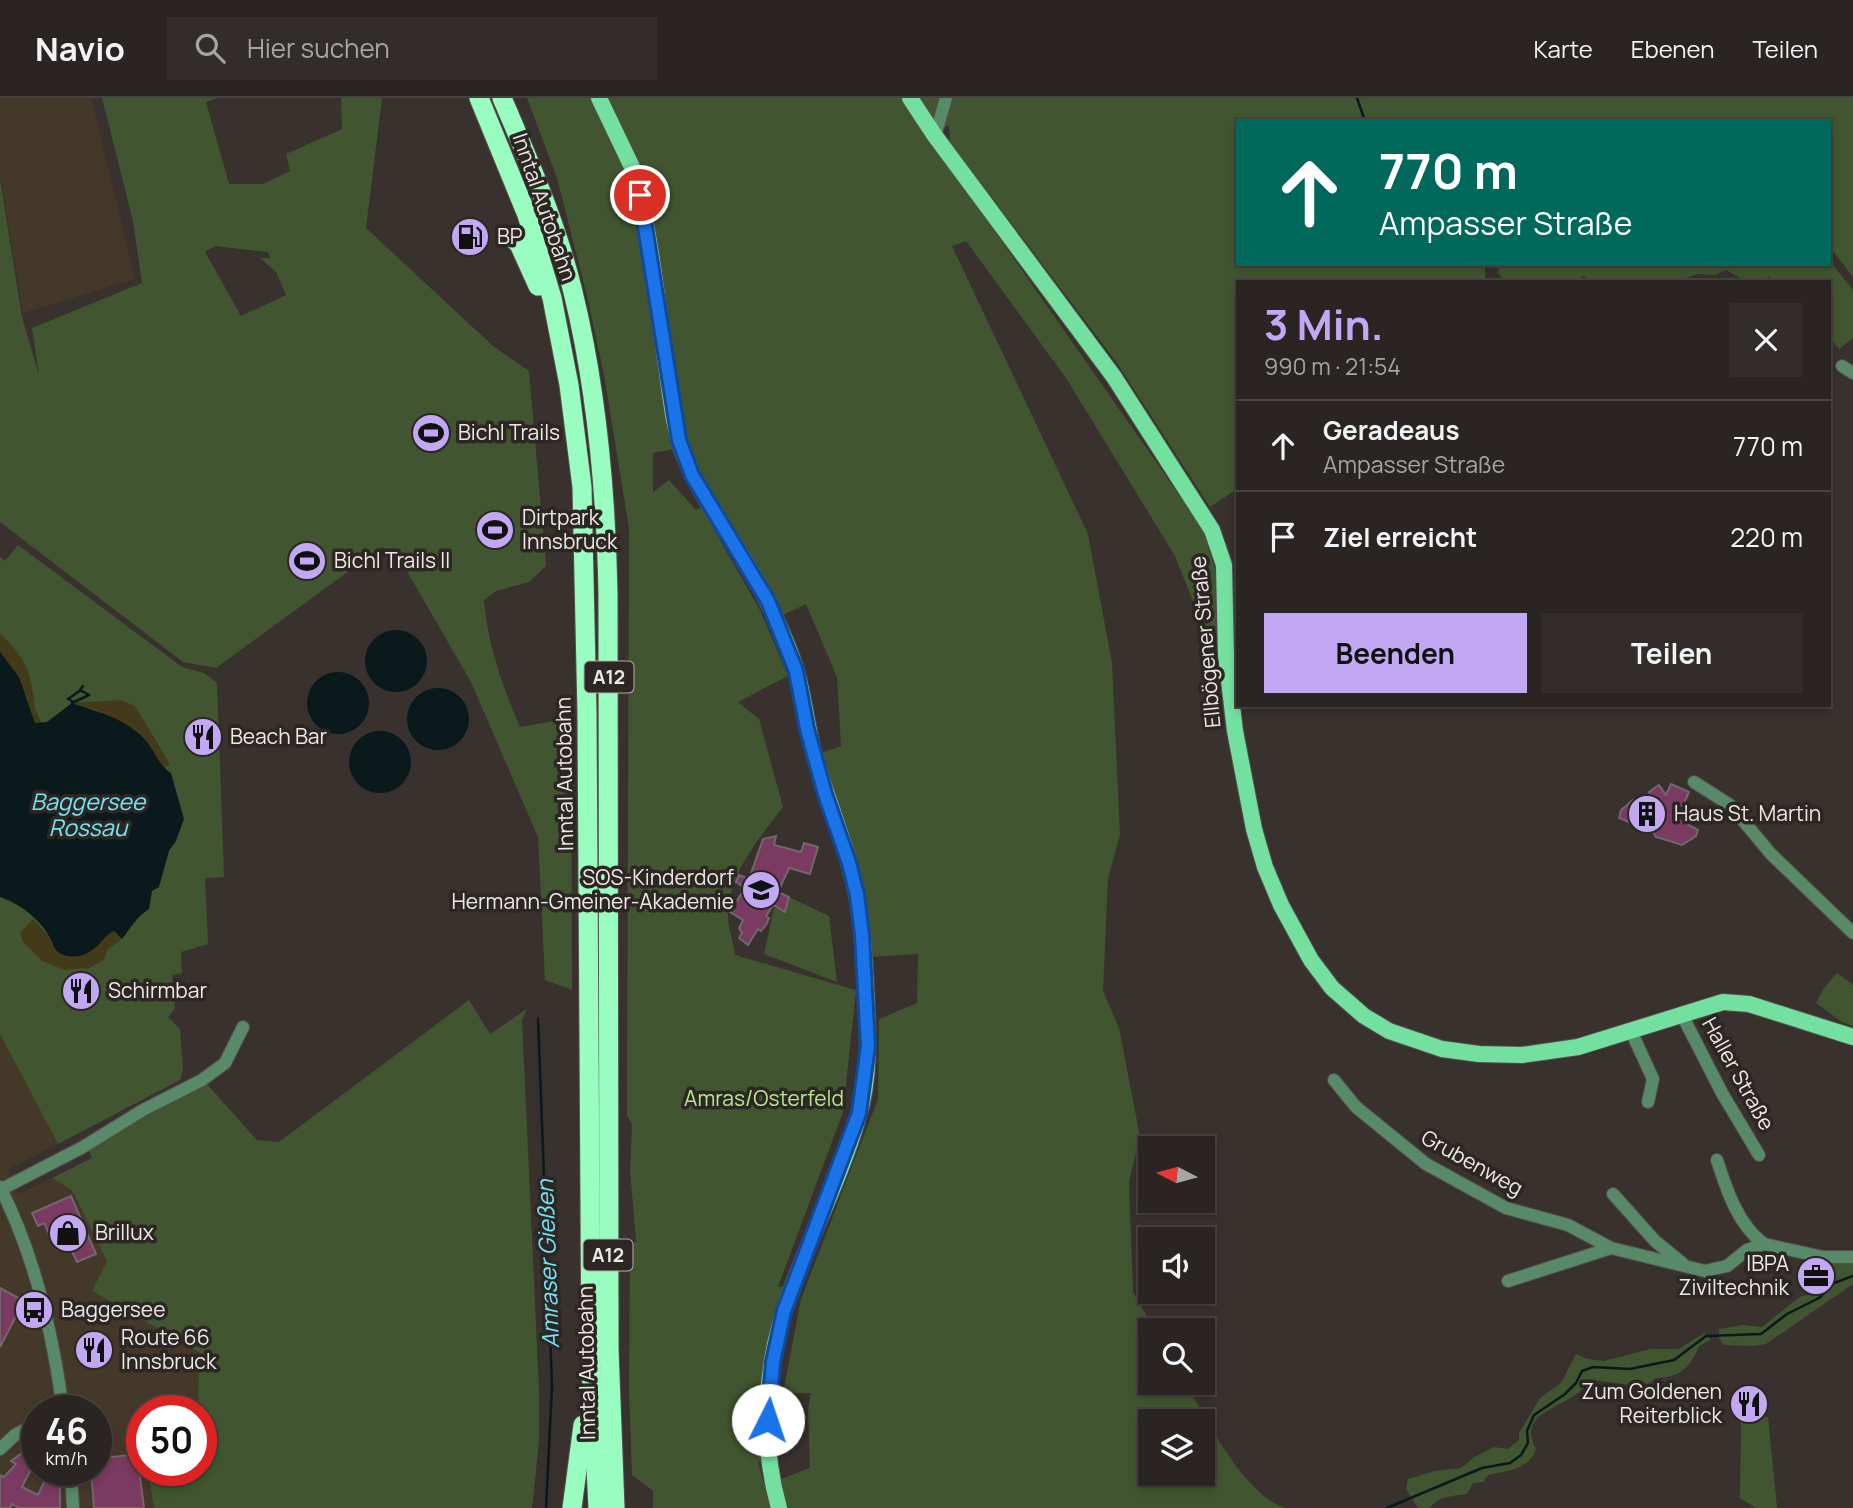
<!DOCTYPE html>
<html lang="de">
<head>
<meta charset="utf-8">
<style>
  :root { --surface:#2a2522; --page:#322d2a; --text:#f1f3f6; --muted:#a5a5a5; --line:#464240; --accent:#c2a8f3 }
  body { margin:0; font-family:Manrope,sans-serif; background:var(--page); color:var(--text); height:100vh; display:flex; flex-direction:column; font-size:26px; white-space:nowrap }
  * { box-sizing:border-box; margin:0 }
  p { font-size:23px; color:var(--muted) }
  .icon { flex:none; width:38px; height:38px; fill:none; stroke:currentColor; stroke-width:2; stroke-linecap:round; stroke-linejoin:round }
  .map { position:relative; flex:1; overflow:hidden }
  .drawer { position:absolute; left:1236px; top:182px; width:595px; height:427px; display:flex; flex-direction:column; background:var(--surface); border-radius:0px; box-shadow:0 4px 10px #0003,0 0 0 2px var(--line) }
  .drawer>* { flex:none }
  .top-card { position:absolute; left:1236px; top:21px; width:595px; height:147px; border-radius:0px; box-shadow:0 4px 10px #0003,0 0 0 2px var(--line); background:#00695c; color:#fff; overflow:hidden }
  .needle { width:46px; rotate:276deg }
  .fabs { position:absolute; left:1138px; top:1038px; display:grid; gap:14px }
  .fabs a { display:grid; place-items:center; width:77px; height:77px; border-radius:0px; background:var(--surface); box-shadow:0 4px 10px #0003,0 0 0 2px var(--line); font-size:35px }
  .speed { position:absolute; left:21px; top:1297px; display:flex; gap:14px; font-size:35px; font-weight:700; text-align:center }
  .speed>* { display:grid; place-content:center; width:91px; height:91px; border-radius:50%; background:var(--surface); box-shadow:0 4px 10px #0003,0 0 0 2px var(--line); line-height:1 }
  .speed small { font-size:18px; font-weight:400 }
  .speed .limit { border:10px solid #d22; background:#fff; color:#111 }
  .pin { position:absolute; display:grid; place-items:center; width:60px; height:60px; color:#fff; margin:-30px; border:4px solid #fff; border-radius:50%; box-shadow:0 2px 7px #0007 }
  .me { position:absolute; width:77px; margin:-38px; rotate:4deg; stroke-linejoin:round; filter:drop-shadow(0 0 5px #0008) }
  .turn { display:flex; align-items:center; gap:24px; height:147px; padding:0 28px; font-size:32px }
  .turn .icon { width:91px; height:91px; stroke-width:2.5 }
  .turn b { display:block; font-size:49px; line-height:60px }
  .round { display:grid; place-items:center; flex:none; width:74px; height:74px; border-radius:0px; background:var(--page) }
  .head { display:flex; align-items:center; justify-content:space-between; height:119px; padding:0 28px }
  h1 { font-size:42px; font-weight:700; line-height:52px; color:var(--accent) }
  .primary-button { display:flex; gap:14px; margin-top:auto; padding:14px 28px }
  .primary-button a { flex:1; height:80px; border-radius:0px; background:var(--accent); color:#111; font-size:28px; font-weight:700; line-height:80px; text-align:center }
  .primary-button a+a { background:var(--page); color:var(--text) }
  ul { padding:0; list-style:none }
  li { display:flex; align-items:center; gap:21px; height:91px; padding:0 28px; border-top:2px solid var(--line) }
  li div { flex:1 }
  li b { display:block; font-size:26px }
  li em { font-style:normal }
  header { display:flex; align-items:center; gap:42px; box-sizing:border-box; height:98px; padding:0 35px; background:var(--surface); border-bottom:2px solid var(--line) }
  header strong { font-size:33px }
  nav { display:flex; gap:38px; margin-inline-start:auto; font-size:24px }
  .search { width:490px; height:63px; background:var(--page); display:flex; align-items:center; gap:18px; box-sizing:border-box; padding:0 24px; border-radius:0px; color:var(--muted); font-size:26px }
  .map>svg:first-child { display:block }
  .industrial { fill:#443829; fill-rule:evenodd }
  .green { fill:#415630; fill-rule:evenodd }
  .sand { fill:#433a1a }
  .water { fill:#0a191b }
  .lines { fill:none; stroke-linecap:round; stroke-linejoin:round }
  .stream { stroke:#0a191b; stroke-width:2.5 }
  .building { fill:#7b3a61; stroke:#70686c; stroke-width:2; fill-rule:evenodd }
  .minor-casing { stroke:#554e4b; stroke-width:14 }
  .major-casing { stroke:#554e4b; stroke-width:18 }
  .highway-casing { stroke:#554e4b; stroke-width:21 }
  .minor { stroke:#588a6a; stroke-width:12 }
  .major { stroke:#74e09f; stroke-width:16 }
  .highway { stroke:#98fdbe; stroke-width:19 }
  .route-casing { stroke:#114b97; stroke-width:18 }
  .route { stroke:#1a73e8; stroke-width:12 }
  .labels { text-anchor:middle; stroke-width:7; stroke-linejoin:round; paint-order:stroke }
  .shield { fill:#2d2724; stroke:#b3afac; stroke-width:2 }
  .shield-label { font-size:19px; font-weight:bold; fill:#ede9e6 }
  .street-label { font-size:21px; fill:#ede9e6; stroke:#2d2724 }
  .poi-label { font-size:21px; fill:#ede9e6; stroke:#2d2724; text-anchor:start }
  .park-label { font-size:21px; fill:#b4e88c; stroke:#2d2724 }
  .water-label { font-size:23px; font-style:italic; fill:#74e4f7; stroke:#2d2724 }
</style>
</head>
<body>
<header>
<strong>Navio</strong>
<div class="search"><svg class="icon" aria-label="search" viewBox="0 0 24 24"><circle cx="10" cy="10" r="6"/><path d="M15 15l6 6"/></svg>Hier suchen</div>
<nav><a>Karte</a><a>Ebenen</a><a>Teilen</a></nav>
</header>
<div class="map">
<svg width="1853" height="1410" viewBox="0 0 1853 1410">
  <rect width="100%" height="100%" fill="#38312e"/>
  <!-- industrial -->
  <g class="industrial">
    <path d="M0 0H91L135 181 23 215 0 77Z"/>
    <path d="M0 936 58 1046 7 1072 18 1096 52 1080 72 1091 107 1163 92 1193 199 1254 198 1312H142V1372H148L154 1410H0ZM37 1312H96V1372H37Z"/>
  </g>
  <!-- green -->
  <g class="green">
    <path d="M102 0H217L206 4 229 86H263L290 73 286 56 342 31 341 0H382L366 130 493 248 529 273 546 468 529 484 496 493 484 502C488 548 502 587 520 629L565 621 571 592 572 892 545 882 538 739 471 584 397 456 382 449 216 570 183 564 0 424V81L22 219 39 277 32 230 142 185 133 123ZM215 148 268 154 270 160H260L276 174 286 197 241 218 205 154Z"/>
    <path d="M527 0H1853V179L1829 148V23H1237V166H1485V184H1237V391L1210 409 1117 265 950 44 949 27 928 38 1203 431 1217 478 1216 533 1204 531 1175 458 1066 280 966 143 952 148 1088 436 1112 565 1120 737 1108 780 1103 893 1119 930 1140 1039 1129 1084 1133 1194 1155 1232H1150V1284L1185 1285C1209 1323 1241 1394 1285 1410H781L773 1384 810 1370 808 1311 811 1295H783L801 1201 878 1001 879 921 917 905 918 856 870 859 821 655 841 648 837 579 806 506 779 519 685 349 653 355V394L669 382 696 412 701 409 760 512 788 578 738 604 759 621 783 709C760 739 730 774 728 814 727 827 733 843 735 857L856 892 843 1014 778 1189 785 1188 762 1363 758 1364 771 1410H653V1393L632 1377 629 1292 630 1149 636 1143 630 1072 632 1026 627 1018 629 430 604 277 587 198 557 80ZM1150 1323H1202V1376H1150Z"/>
    <path d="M1829 162 1853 192V240L1839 251 1829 238V184H1782L1767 178 1771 184H1748L1726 172 1715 177 1697 176 1675 184H1594L1584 178 1569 184H1506L1498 175 1499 166H1829Z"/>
    <path d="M18 447 182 569 204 575 217 585 224 779 205 780 208 846 181 854 182 875 172 877 175 910 168 919 180 931 183 971 180 982 58 1046 0 936V459L5 463Z"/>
    <path d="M789 799 829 818 837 884 764 856 774 810 785 814Z"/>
    <path d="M1837 875 1853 887V928L1842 924 1816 905 1824 890Z"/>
    <path d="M469 902 490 936 527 911 522 922 539 1293V1343L532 1410H154L148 1372H201V1312H198L199 1254 92 1193 107 1163 72 1092 52 1080 92 1060 88 1051 206 985 257 1042 279 1044Z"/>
    <path d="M1853 1163V1186L1766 1246 1753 1248 1724 1247 1719 1240V1231L1743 1227 1762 1229 1801 1198 1818 1196 1832 1165Z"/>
    <path d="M1704 1235 1711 1242 1699 1248C1691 1269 1679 1280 1656 1280L1648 1287 1641 1283 1636 1288 1594 1282 1587 1283C1577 1311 1513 1309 1536 1351 1529 1372 1507 1373 1488 1377L1483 1384 1473 1385 1467 1396C1453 1398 1438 1398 1430 1410H1418L1406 1391 1408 1381 1435 1373 1461 1370 1473 1360 1494 1349 1508 1351 1519 1342V1335L1540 1300 1561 1285 1576 1256 1588 1261 1604 1263 1650 1251H1679Z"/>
    <path d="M1768 1319 1777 1410H1756L1740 1400 1741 1321Z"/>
  </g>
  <!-- sand -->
  <g class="sand">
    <path d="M0 535C27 562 31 573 35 610 36 615 40 620 41 625H35L27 600 0 554Z"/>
    <path d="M121 602 135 608 170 666 163 670 146 643 97 612 72 605Z"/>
    <path d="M33 821 49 838 53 848 89 855 104 839 114 833 122 841 108 851 104 862 89 870 65 872 42 863 23 844 20 835Z"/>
  </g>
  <!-- water -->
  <g class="water">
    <circle cx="396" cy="563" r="31"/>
    <path d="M0 554 19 579 35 625 47 624 72 605C99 614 128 621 147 644 156 655 159 668 171 675L184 721 176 743 169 753 159 789 152 793 149 811C136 819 131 830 122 841L114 833C103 838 100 849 89 854 80 860 67 860 58 854 53 850 53 845 50 840 41 822 19 805 0 799Z"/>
    <circle cx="338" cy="605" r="31"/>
    <circle cx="438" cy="621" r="31"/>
    <circle cx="380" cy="664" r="31"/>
  </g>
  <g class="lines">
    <!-- stream -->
    <g class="stream">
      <path d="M1357 0 1365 23"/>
      <path d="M72 603 68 601 81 592"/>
      <path d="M72 605 89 597 80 592 83 588"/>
      <path d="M538 921 552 1288 546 1410"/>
      <path d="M1387 1410 1482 1370 1510 1365 1521 1357 1528 1345 1527 1333 1534 1317 1565 1296 1576 1285 1582 1273 1593 1269 1630 1271 1674 1262 1706 1238 1761 1236 1787 1216 1819 1200 1834 1185 1853 1178"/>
    </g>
  </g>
  <!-- building -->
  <g class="building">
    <path d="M1671 686 1689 694 1683 708 1679 707 1674 719 1698 732 1696 738 1682 747 1656 739 1653 734 1619 720 1621 712 1633 702 1662 715 1649 694 1659 687 1666 697Z"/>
    <path d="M776 738 774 747 801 754 804 745 818 749 810 776 789 770 778 794 789 799 785 814 773 807 766 818 769 820 766 827 761 833 758 831 748 847 739 840 742 835 739 830 743 822 730 814 745 790 736 784 739 777 749 781 763 741Z"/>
    <path d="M71 1098 96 1156 77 1164 67 1143 55 1148 44 1125 38 1128 32 1115Z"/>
    <path d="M0 1190 24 1203 0 1249Z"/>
    <path d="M37 1344V1372H60V1410H19L12 1406 10 1410H0V1377L4 1379 16 1366 11 1363ZM30 1373 45 1382 38 1397 22 1389Z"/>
    <path d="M137 1356 144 1410H94L91 1372H96V1361Z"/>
  </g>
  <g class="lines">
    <defs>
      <g id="minor">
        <path d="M935 38 946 0"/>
        <path d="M1842 268 1853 275"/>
        <path d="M1694 684 1730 707 1771 756 1853 835"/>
        <path d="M1681 915 1722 995 1759 1057"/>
        <path d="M1631 933 1653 981 1648 1004"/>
        <path d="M1334 982 1356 1009 1426 1066 1506 1110 1568 1127 1611 1150 1705 1173 1727 1168 1747 1152 1764 1146 1823 1159H1853"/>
        <path d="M1717 1062C1727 1093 1738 1127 1764 1146"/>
        <path d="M0 1089C35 1158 53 1236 63 1312"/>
        <path d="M0 1092 83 1049 143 1012 202 982 225 965 243 929"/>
        <path d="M1613 1096 1655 1143 1682 1165"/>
        <path d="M1508 1183 1611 1150"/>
        <path d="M0 1351 15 1337 37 1325"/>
        <path d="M71 1372 73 1410"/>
      </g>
      <g id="major">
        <path d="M599 0 632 69 640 97C652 151 658 206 665 261 670 292 672 325 683 355 704 409 744 453 768 505 779 527 790 551 797 575 804 601 807 629 814 656 827 702 847 747 856 794 863 825 864 858 866 890 868 933 871 978 858 1020 839 1086 805 1147 784 1213 764 1275 761 1347 779 1410"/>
        <path d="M910 0 935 38 1114 279 1212 432 1224 467 1226 557 1235 633 1254 731 1265 769 1281 807 1311 862 1332 890 1364 918 1389 933 1442 951 1479 956 1522 957 1578 949 1723 904 1749 906 1853 939"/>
      </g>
      <g id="highway">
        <path d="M479 0 527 117 552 200 569 287 582 389 587 616 591 1268 598 1410"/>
        <path d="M502 0C529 63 557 127 573 194 597 292 606 394 608 495L609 1251 615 1410"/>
        <path d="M510 138 519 146 538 188"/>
        <path d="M572 1410 583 1327"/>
      </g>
    </defs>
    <!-- minor casing -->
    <use href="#minor" class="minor-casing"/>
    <!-- major casing -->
    <use href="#major" class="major-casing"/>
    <!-- highway casing -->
    <use href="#highway" class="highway-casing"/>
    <!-- minor -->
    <use href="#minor" class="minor"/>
    <!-- major -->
    <use href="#major" class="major"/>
    <!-- highway -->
    <use href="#highway" class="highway"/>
  </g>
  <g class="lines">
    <defs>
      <path id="route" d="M640 97 679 342 692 377 768 503 796 573 807 631 825 696 849 765 857 797 862 837 868 948 859 1015 784 1213 773 1264 768 1322"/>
    </defs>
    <!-- route casing -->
    <use href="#route" class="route-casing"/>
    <!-- route -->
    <use href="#route" class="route"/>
  </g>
  <!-- icons -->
  <defs>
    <symbol id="fuel-disc" viewBox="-11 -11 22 22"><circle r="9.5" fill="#c2a8f3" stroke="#2d2724"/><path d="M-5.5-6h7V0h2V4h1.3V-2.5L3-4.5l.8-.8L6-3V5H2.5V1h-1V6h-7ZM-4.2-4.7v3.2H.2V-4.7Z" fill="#111"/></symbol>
    <symbol id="stadium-disc" viewBox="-11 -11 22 22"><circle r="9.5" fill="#c2a8f3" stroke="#2d2724"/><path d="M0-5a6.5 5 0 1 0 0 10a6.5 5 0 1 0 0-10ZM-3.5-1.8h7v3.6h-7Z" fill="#111"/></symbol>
    <symbol id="restaurant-disc" viewBox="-11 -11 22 22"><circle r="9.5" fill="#c2a8f3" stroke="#2d2724"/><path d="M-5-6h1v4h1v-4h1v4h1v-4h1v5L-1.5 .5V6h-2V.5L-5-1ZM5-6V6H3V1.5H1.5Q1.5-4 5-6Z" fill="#111"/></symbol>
    <symbol id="building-disc" viewBox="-11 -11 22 22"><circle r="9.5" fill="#c2a8f3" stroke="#2d2724"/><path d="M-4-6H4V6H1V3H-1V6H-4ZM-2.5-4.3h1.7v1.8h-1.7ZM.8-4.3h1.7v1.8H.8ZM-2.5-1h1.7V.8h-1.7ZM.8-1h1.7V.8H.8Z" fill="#111"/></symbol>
    <symbol id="school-disc" viewBox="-11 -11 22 22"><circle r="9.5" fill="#c2a8f3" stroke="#2d2724"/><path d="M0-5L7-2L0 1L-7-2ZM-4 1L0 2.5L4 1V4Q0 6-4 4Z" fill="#111"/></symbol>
    <symbol id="shop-disc" viewBox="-11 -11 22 22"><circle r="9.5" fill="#c2a8f3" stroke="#2d2724"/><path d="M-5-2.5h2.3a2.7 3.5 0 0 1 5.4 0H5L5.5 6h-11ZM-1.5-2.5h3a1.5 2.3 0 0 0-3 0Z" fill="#111"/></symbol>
    <symbol id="office-disc" viewBox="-11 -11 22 22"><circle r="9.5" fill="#c2a8f3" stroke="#2d2724"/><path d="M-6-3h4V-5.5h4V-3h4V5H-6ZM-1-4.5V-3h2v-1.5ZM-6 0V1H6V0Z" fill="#111"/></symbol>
    <symbol id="bus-disc" viewBox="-11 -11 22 22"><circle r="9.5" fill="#c2a8f3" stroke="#2d2724"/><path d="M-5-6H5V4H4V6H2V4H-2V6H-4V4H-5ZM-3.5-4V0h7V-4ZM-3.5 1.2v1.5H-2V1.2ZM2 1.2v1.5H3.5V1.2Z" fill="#111"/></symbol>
  </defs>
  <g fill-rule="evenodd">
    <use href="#fuel-disc" x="448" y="117" width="44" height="44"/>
    <use href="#stadium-disc" x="409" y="313" width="44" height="44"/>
    <use href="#stadium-disc" x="473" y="410" width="44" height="44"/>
    <use href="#stadium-disc" x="285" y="441" width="44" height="44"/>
    <use href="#restaurant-disc" x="181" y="617" width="44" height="44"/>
    <use href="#building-disc" x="1625" y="694" width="44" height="44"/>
    <use href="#school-disc" x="739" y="770" width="44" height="44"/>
    <use href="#restaurant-disc" x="59" y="871" width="44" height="44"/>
    <use href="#shop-disc" x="46" y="1113" width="44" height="44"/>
    <use href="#office-disc" x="1794" y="1156" width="44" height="44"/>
    <use href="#bus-disc" x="12" y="1190" width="44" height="44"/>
    <use href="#restaurant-disc" x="72" y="1230" width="44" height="44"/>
    <use href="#restaurant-disc" x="1727" y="1284" width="44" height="44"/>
  </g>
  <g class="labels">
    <!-- shield labels -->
    <g class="shield">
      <rect x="584.5" y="563.5" width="49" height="31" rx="5"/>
      <rect x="583.5" y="1141.5" width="49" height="31" rx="5"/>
    </g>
    <g class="shield-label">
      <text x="609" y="586">A12</text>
      <text x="608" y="1164">A12</text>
    </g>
    <!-- street labels -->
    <g class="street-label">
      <text transform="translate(544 109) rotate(71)" y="7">Inntal Autobahn</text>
      <text transform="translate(1206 544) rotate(-95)" y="7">Ellbögener Straße</text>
      <text transform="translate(565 676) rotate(-91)" y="7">Inntal Autobahn</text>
      <text transform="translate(1738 976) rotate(61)" y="7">Haller Straße</text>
      <text transform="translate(1472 1065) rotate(29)" y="7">Grubenweg</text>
      <text transform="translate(587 1265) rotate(-91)" y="7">Inntal Autobahn</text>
    </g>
    <!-- poi labels -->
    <g class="poi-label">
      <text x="497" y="146">BP</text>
      <text x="458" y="342">Bichl Trails</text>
      <text x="522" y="427">Dirtpark<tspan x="522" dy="24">Innsbruck</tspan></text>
      <text x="334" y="470">Bichl Trails II</text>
      <text x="230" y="646">Beach Bar</text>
      <text x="1674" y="723">Haus St. Martin</text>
      <text x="734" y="787" text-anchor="end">SOS-Kinderdorf<tspan x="734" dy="24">Hermann-Gmeiner-Akademie</tspan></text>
      <text x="108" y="900">Schirmbar</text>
      <text x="95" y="1142">Brillux</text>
      <text x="1789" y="1173" text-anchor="end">IBPA<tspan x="1789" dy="24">Ziviltechnik</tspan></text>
      <text x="61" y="1219">Baggersee</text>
      <text x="121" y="1247">Route 66<tspan x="121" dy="24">Innsbruck</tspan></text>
      <text x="1722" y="1301" text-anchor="end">Zum Goldenen<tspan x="1722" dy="24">Reiterblick</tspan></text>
    </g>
    <!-- park labels -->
    <g class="park-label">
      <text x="764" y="1008">Amras/Osterfeld</text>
    </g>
    <!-- water labels -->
    <g class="water-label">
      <text x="88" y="712">Baggersee<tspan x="88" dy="26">Rossau</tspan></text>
      <text transform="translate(548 1166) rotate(-92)" y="8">Amraser Gießen</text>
    </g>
  </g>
</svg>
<div class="fabs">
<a><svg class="needle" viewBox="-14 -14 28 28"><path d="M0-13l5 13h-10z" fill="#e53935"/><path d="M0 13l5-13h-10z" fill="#a5a5a5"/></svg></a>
<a><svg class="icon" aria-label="sound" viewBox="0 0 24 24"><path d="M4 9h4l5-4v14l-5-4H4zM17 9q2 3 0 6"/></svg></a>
<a><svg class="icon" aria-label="search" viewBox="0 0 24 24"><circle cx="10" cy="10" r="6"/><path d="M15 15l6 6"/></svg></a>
<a><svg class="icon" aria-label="layers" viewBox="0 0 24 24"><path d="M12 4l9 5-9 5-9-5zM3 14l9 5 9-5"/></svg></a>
</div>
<div class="speed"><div>46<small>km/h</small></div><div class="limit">50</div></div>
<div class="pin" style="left:640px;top:97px;background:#d93025"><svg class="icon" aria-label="arrive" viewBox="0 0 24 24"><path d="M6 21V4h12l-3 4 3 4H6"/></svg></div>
<svg class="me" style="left:768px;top:1322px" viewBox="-20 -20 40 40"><circle r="19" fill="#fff"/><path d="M0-13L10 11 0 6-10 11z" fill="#1a73e8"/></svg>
<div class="top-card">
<div class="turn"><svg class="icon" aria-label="ahead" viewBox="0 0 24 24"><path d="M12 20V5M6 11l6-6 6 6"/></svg><div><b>770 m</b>Ampasser Straße</div></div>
</div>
<section class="drawer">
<div class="head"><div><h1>3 Min.</h1><p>990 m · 21:54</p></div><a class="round"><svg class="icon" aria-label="close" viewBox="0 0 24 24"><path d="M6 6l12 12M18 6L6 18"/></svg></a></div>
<ul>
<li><svg class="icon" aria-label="ahead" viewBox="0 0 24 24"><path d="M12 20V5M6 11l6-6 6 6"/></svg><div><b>Geradeaus</b><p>Ampasser Straße</p></div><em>770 m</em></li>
<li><svg class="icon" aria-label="arrive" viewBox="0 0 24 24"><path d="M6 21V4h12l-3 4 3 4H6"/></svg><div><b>Ziel erreicht</b></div><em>220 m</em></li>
</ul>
<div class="primary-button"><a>Beenden</a><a>Teilen</a></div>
</section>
</div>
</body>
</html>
